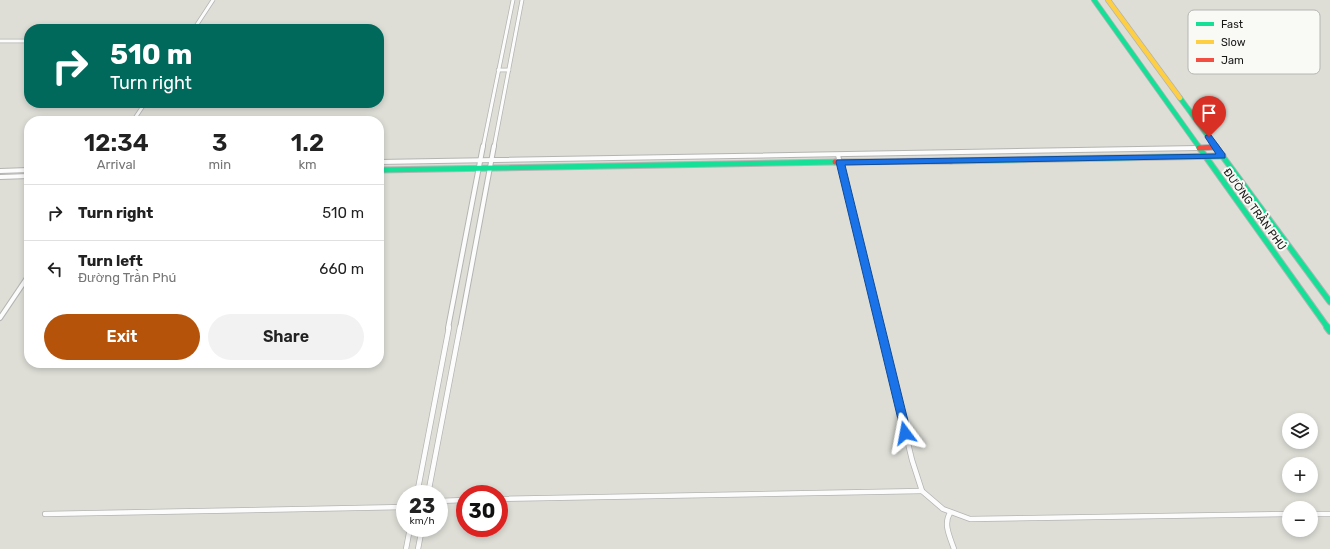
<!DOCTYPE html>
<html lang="en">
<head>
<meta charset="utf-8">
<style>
  :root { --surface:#fff; --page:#f2f2f2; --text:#222; --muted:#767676; --line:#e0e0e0; --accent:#b45309 }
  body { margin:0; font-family:Rubik,sans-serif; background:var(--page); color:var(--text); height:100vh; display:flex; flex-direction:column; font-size:15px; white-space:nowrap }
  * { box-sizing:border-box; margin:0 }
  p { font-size:13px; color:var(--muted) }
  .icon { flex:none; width:22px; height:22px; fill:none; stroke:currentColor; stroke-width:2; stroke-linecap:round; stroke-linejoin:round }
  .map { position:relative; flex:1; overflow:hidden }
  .panel { position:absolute; left:24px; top:116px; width:360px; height:252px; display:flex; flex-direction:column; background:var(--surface); border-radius:16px; box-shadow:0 2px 6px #0003 }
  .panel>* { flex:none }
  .top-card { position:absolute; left:24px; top:24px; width:360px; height:84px; border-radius:16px; box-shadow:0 2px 6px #0003; background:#00695c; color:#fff; overflow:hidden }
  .controls { position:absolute; left:1282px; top:413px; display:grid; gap:8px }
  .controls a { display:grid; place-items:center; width:36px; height:36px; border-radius:50%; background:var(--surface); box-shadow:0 2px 6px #0003; font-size:20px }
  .speed { position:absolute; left:396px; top:485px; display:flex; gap:8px; font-size:20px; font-weight:700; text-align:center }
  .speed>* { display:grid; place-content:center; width:52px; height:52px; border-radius:50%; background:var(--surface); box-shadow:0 2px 6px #0003; line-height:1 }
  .speed small { font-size:10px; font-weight:400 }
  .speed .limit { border:6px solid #d22; background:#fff; color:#111 }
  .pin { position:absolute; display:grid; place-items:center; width:34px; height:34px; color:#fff; margin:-41px -17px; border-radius:50% 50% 50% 0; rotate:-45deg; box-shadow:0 0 4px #0007 }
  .pin .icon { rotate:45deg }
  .me { position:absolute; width:44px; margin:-22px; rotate:347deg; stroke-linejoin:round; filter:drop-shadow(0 0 3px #0008) }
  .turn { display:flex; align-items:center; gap:14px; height:84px; padding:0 20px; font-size:18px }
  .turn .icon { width:52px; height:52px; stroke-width:2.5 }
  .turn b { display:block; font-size:28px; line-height:34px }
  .eta { display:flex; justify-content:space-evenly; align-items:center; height:68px; text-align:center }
  .eta b { font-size:24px; font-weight:600; line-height:28px }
  .button { display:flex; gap:8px; margin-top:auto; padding:8px 20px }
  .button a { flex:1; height:46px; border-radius:24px; background:var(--accent); color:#fff; font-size:16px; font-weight:600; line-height:46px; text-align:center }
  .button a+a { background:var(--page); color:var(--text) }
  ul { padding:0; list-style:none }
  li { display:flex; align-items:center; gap:12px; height:56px; padding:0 20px; border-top:1px solid var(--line) }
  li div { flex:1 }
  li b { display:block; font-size:15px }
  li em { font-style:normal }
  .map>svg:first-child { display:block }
  .built { fill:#deded7; fill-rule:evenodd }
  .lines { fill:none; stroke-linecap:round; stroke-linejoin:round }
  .street-far2-casing { stroke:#b4b4b3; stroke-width:4.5 }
  .street-far1-casing { stroke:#b4b4b3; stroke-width:6 }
  .street-casing { stroke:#b4b4b3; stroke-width:6 }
  .fast-far2-casing { stroke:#b4b4b3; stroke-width:6 }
  .fast-far1-casing { stroke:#b4b4b3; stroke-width:7 }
  .fast-casing { stroke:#b4b4b3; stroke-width:8 }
  .slow-casing { stroke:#b4b4b3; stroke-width:6 }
  .jam-far1-casing { stroke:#b4b4b3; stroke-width:6 }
  .jam-casing { stroke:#b4b4b3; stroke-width:7 }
  .street-far2 { stroke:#fcfcfc; stroke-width:3 }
  .street-far1 { stroke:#fcfcfc; stroke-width:4 }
  .street { stroke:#fcfcfc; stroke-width:4.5 }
  .fast-far2 { stroke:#16e098; stroke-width:4.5 }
  .fast-far1 { stroke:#16e098; stroke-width:5 }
  .fast { stroke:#16e098; stroke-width:6 }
  .slow { stroke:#ffcf43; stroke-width:4.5 }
  .jam-far1 { stroke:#f24e42; stroke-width:4.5 }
  .jam { stroke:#f24e42; stroke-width:5 }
  .route { fill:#1a73e8; stroke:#114b97 }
  .labels { text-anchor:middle; stroke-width:4; stroke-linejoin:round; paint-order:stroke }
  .street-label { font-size:11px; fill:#181817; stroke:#f9f9f6 }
  .key { fill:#f9f9f6; stroke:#b6b6b3; stroke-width:1 }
  .key-label { font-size:11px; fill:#181817 }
</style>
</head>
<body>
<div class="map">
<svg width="1330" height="549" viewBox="0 0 1330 549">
  <rect width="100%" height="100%" fill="#ebebe9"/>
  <!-- built -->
  <path class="built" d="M0 0H1330V549H0ZM29 29H379V103H29ZM29 121H379V363H29ZM1289 420H1311V442H1289ZM1289 464H1311V486H1289ZM405 494H439V528H405ZM465 494H499V528H465ZM1289 508H1311V530H1289Z"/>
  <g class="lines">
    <defs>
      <g id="street-far2">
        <path d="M194 29 213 0"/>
        <path d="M0 41H29"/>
        <path d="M498 70H509"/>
        <path d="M133 121 145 103"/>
        <path d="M483 147 513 0"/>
        <path d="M494 147 522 0"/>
      </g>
      <g id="street-far1">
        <path d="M838 155 880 328"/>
        <path d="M379 162 1199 148"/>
        <path d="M0 171 29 170"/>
        <path d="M0 177 29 176"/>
        <path d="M0 318 29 275"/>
        <path d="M448 328 483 146"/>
        <path d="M460 328 494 146"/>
      </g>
      <g id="street">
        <path d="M880 327 912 460 922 491 943 509 970 519 1289 514"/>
        <path d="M417 494 449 327"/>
        <path d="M428 494 460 327"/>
        <path d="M499 499 922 491"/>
        <path d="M439 501 465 500"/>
        <path d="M950 513C943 524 950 537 954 549"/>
        <path d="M45 514 405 507"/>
        <path d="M1311 514H1330"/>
        <path d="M406 549 410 528"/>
        <path d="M418 549 422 528"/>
      </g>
      <g id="fast-far2">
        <path d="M1094 0 1199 147"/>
        <path d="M1180 98 1216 147"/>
      </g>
      <g id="fast-far1">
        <path d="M1198 146 1328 328"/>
        <path d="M1215 146 1330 302"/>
        <path d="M951 161 1223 156"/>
        <path d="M379 170 835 162"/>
      </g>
      <path id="fast" d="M1327 327 1330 331"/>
      <path id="slow" d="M1108 0 1180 98"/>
      <path id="jam-far1" d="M1212 147H1216"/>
      <g id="jam">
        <path d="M1199 148 1216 147"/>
        <path d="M835 162 951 161"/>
      </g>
    </defs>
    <!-- street-far2 casing -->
    <use href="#street-far2" class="street-far2-casing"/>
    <!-- street-far1 casing -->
    <use href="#street-far1" class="street-far1-casing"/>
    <!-- street casing -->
    <use href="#street" class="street-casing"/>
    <!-- fast-far2 casing -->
    <use href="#fast-far2" class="fast-far2-casing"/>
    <!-- fast-far1 casing -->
    <use href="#fast-far1" class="fast-far1-casing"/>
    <!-- fast casing -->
    <use href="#fast" class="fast-casing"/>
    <!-- slow casing -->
    <use href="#slow" class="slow-casing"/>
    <!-- jam-far1 casing -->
    <use href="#jam-far1" class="jam-far1-casing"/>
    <!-- jam casing -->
    <use href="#jam" class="jam-casing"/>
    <!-- street-far2 -->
    <use href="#street-far2" class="street-far2"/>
    <!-- street-far1 -->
    <use href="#street-far1" class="street-far1"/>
    <!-- street -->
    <use href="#street" class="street"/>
    <!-- fast-far2 -->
    <use href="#fast-far2" class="fast-far2"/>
    <!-- fast-far1 -->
    <use href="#fast-far1" class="fast-far1"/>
    <!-- fast -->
    <use href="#fast" class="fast"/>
    <!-- slow -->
    <use href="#slow" class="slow"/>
    <!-- jam-far1 -->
    <use href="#jam-far1" class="jam-far1"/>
    <!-- jam -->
    <use href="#jam" class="jam"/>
  </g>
  <!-- route -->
  <path class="route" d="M1206 135H1211L1225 154V158L845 165 911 433 909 436 905 438 902 436 836 162 837 160 1216 154 1205 137Z"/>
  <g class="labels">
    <!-- street labels -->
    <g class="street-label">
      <text transform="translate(1255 209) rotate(54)" y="4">ĐƯỜNG TRẦN PHÚ</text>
    </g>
  </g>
  <!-- legend -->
  <rect x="1188" y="10" width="132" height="64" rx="6" class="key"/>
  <rect x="1196" y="22" width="18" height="4" fill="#16e098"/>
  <rect x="1196" y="40" width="18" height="4" fill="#ffcf43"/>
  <rect x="1196" y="58" width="18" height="4" fill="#f24e42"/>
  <g class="key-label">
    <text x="1221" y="28">Fast</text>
    <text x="1221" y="46">Slow</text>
    <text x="1221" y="64">Jam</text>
  </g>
</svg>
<div class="controls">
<a><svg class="icon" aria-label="layers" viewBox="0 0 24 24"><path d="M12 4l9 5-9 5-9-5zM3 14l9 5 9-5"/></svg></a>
<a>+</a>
<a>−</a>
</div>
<div class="speed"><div>23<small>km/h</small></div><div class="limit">30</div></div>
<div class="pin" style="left:1209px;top:137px;background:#d93025"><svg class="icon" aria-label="arrive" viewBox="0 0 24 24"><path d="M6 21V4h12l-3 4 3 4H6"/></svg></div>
<svg class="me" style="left:905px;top:433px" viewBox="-20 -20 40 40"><path d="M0-17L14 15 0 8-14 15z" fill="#1a73e8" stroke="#fff" stroke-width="4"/></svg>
<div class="top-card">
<div class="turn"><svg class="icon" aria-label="right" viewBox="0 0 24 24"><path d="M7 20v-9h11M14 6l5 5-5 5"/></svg><div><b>510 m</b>Turn right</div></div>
</div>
<section class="panel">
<div class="eta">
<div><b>12:34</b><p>Arrival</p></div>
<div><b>3</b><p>min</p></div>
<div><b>1.2</b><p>km</p></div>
</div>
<ul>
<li><svg class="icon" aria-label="right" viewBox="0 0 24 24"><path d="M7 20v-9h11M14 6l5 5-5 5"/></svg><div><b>Turn right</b></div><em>510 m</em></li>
<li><svg class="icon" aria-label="left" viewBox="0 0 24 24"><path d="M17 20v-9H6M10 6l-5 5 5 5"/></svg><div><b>Turn left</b><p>Đường Trần Phú</p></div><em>660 m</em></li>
</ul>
<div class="button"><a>Exit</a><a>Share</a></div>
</section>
</div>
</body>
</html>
